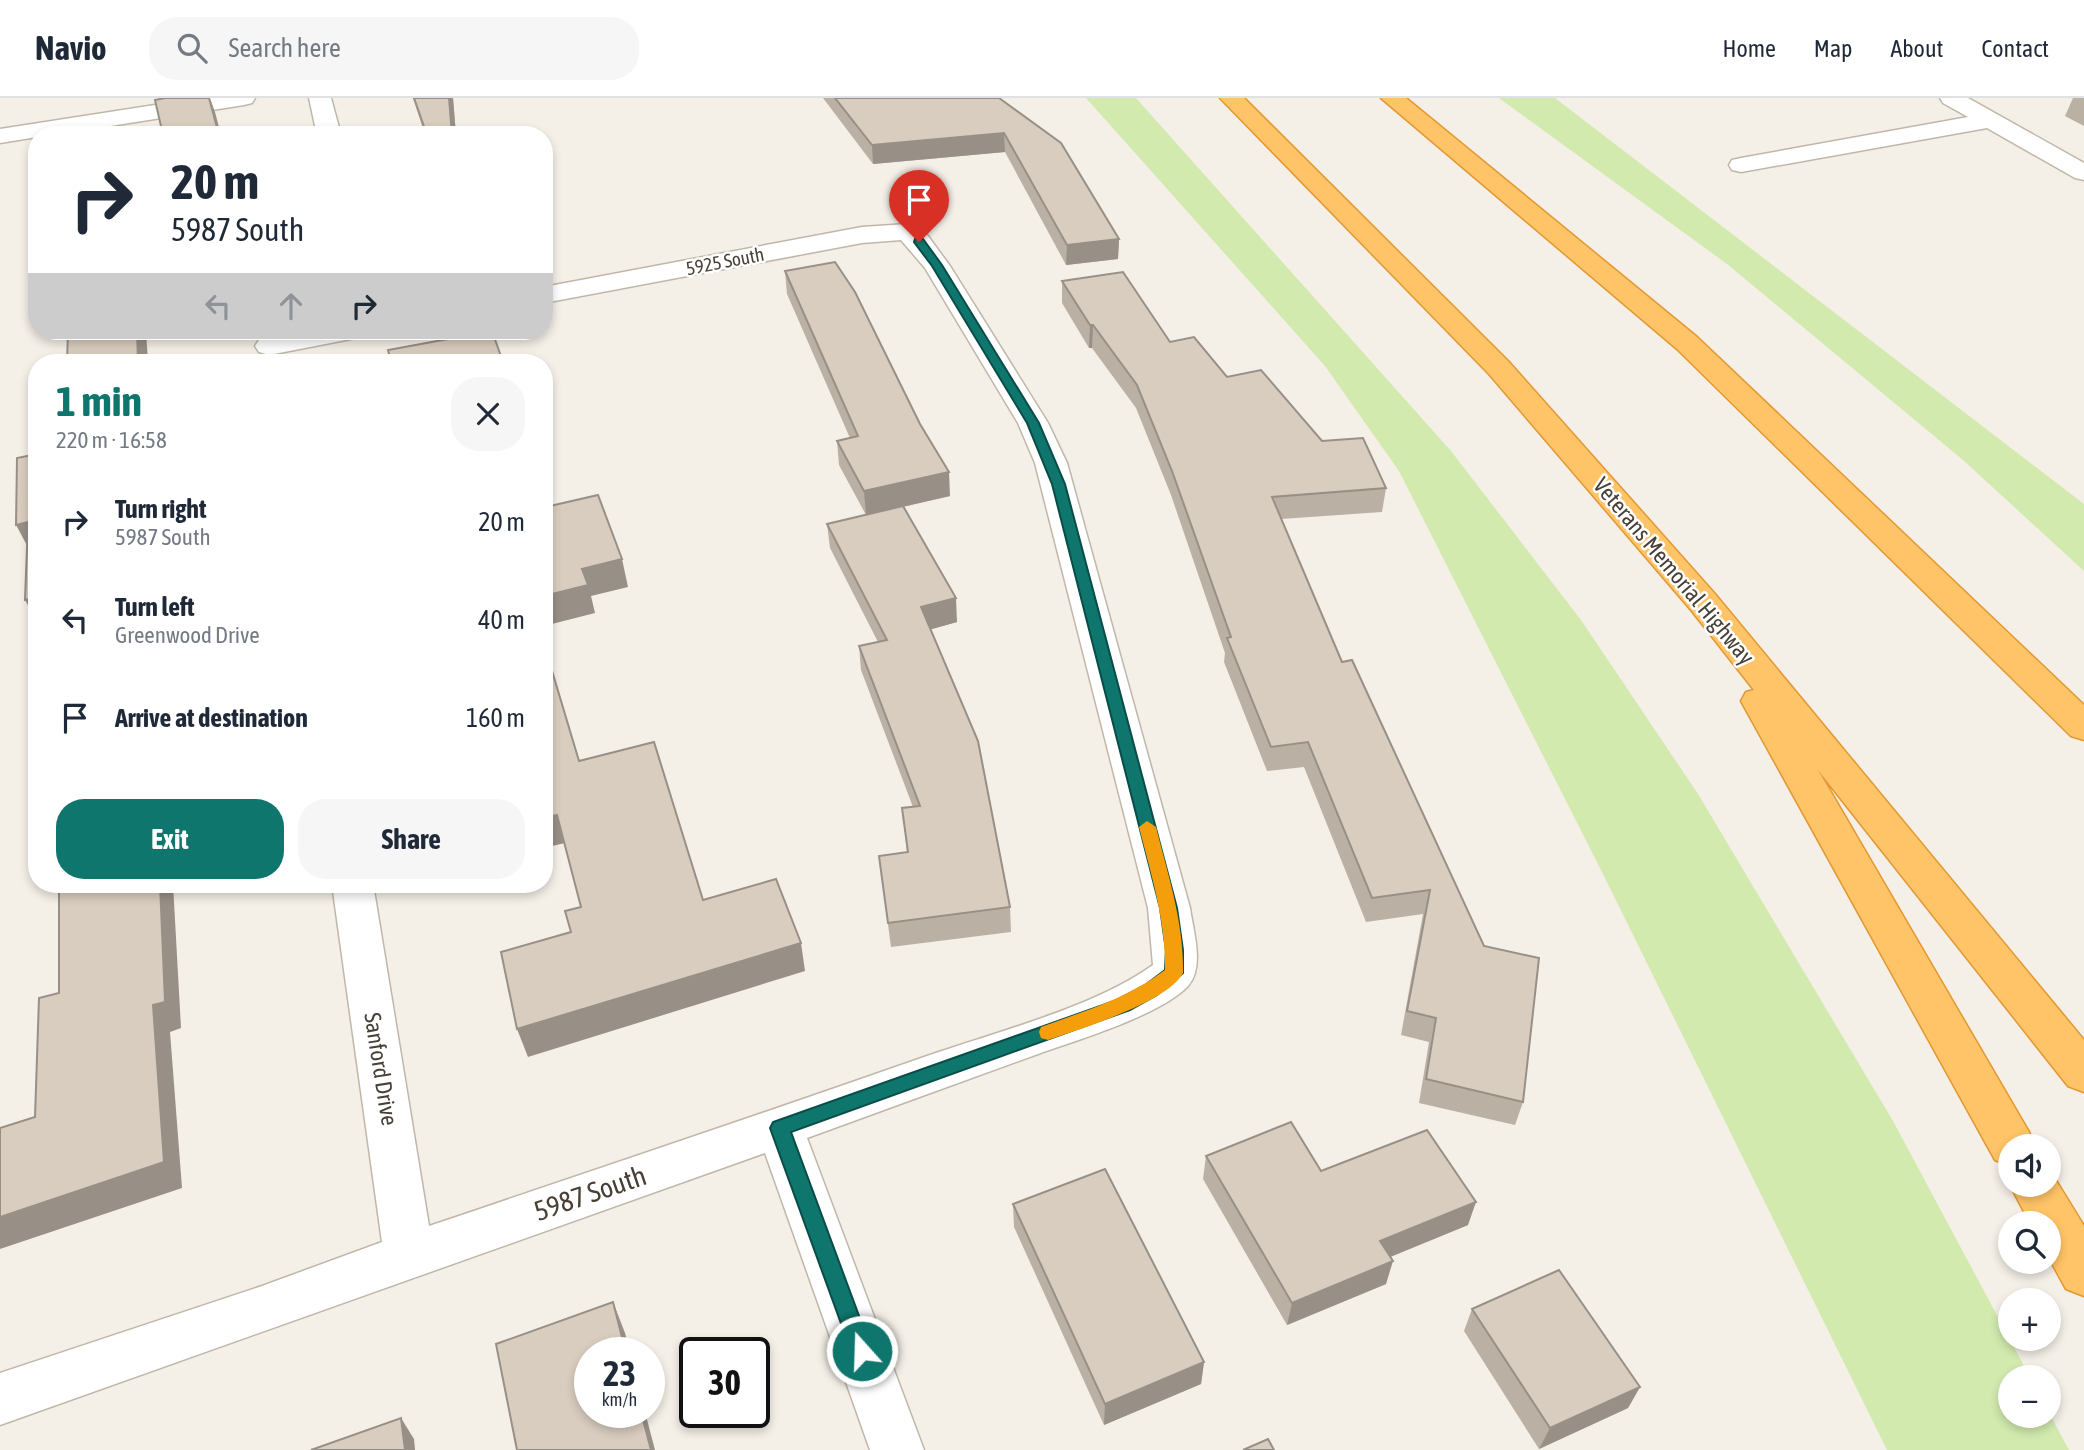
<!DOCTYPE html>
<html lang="en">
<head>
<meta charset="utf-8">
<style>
  :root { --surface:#fff; --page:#f6f6f7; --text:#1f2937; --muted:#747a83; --line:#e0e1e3; --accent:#0f766e }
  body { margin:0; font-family:"Asap Condensed",sans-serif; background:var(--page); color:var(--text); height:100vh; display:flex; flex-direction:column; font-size:26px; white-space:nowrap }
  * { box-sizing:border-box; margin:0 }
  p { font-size:23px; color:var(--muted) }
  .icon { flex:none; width:38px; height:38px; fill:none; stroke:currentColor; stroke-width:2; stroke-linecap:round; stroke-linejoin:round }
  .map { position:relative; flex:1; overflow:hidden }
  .drawer { position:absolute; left:28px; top:256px; width:525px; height:539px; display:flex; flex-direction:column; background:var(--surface); border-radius:28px; box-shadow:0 4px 10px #0003 }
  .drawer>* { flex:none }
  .guide { position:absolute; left:28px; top:28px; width:525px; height:214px; border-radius:28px; box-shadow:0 4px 10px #0003; background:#fff; color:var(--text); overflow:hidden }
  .buttons { position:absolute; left:1998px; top:1036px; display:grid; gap:14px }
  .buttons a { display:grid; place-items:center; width:63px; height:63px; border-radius:50%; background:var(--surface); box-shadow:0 4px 10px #0003; font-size:35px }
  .speed { position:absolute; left:574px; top:1239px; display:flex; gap:14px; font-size:35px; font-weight:700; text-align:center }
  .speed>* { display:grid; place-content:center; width:91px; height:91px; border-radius:50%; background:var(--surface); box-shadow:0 4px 10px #0003; line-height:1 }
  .speed small { font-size:18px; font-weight:400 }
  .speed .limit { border:4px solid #111; border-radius:10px; background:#fff; color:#111 }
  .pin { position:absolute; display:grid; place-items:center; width:60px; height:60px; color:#fff; margin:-72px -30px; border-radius:50% 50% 50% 0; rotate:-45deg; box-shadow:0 0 7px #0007 }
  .pin .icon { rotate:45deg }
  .me { position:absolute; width:77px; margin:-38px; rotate:340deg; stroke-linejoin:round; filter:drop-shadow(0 0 5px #0008) }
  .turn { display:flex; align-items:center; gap:24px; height:147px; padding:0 28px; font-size:32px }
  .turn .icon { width:91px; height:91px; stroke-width:2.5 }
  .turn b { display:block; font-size:49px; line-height:60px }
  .lanes { display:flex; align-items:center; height:66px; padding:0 28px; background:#0003; justify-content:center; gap:35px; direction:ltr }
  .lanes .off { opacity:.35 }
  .round { display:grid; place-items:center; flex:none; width:74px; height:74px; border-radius:28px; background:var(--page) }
  .summary { display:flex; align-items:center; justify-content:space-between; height:119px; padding:0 28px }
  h1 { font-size:42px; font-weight:700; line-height:52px; color:var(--accent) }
  .primary-button { display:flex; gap:14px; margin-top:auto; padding:14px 28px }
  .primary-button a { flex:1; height:80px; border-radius:28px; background:var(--accent); color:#fff; font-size:28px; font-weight:700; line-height:80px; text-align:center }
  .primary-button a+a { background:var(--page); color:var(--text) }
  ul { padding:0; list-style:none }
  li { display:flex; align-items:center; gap:21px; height:98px; padding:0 28px }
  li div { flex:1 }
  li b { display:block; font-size:26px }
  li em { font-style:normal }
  header { display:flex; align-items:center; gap:42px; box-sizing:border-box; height:98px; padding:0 35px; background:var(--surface); border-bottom:2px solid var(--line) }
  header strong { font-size:33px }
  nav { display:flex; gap:38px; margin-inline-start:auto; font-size:24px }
  .search { width:490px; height:63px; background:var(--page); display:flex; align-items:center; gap:18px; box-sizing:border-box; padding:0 24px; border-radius:28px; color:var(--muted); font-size:26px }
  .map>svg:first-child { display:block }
  .green { fill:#d2eaae }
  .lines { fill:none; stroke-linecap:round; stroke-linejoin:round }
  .minor-casing { stroke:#c0b7a9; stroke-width:3 }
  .highway-casing { stroke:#e39832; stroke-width:3 }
  .minor { fill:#fff; fill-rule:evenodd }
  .highway { fill:#ffc467; fill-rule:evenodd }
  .wall { fill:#bbb0a4 }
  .shaded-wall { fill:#989086 }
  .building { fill:#d9cdbf; stroke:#989086; stroke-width:2 }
  .route { fill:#0f766e; stroke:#0a4d48; stroke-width:2 }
  .slow { fill:#f59e0b }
  .labels { text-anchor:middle; stroke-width:5; stroke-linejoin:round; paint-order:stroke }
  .far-street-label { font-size:19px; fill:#484036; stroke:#fff }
  .street-label { font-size:23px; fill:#484036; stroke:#fff }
  .near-street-label { font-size:28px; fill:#484036; stroke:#fff }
</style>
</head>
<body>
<header>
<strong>Navio</strong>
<div class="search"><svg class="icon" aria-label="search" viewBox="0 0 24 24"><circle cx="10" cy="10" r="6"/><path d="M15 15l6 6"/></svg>Search here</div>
<nav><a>Home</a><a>Map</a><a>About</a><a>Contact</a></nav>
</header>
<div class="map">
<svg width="2084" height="1352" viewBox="0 0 2084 1352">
  <rect width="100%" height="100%" fill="#f4efe7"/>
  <!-- green -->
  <g class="green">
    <path d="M1086 0H1136L1451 353 1581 522 1698 696 1893 1023 2030 1279H2011V1318H2049V1315L2069 1352H1887L1603 776 1399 373 1325 268Z"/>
    <path d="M1499 0H1555L2084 406V473L1963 362 1727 166Z"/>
  </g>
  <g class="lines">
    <defs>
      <g id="minor">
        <path d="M200 0H255L252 5 244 7 53 37H37V39L0 45V31Z"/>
        <path d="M309 0H331L341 37H317Z"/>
        <path d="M1940 0H1968L2084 65V82L2075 80 1987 30 1741 74 1732 72 1729 67 1732 62 1741 60 1968 19 1943 5Z"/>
        <path d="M907 126 916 128 928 138 950 168 1048 325 1067 365 1190 810C1193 832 1205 869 1188 888 1161 917 1077 942 1038 956 961 984 884 1012 807 1040L924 1352H870L765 1055 0 1327V1275L262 1188 382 1144 332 786H373L429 1128C595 1072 762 1016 927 958 996 934 1095 909 1153 867L1148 810 1035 365 1018 325 925 170 901 142 862 145 544 205V189L862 129Z"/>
        <path d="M306 233H365L361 239 351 241 269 257 259 254 255 248 259 242Z"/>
      </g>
      <g id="highway">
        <path d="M1220 0H1244L1509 264 1715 496 2084 942V994L2068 988 1818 672 2029 1034 2035 1048H2011V1068L1995 1062 1741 603 1746 594 1754 592 1691 512 1489 276Z"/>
        <path d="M1381 0H1406L1697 239 2084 607V642L2071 638 1677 251Z"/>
        <path d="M2049 1071 2084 1128V1198L2066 1191 2049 1160V1125H2030L2010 1087H2049Z"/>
      </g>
    </defs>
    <!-- minor casing -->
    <use href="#minor" class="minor-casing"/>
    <!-- highway casing -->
    <use href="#highway" class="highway-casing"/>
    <!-- minor -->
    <use href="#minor" class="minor"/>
    <!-- highway -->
    <use href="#highway" class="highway"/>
  </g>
  <!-- wall -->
  <g class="wall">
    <path d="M413 0H453L456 37H425Z"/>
    <path d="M823 0H999L1119 141 1118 161 1066 167 1005 54 873 66Z"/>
    <path d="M2073 0H2084V28L2065 18Z"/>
    <path d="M785 173 950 398 903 409 957 524 930 531 1010 809 1011 834 891 849 879 758 907 754 902 710 913 709 861 572 859 548 878 544 830 450 827 426 866 417 839 367 837 343 850 340 787 196Z"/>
    <path d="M1062 183 1170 244 1227 279 1322 343 1386 390 1382 414 1281 421 1523 1004 1515 1027 1419 1005 1429 944 1401 937 1423 816 1366 824 1304 669 1267 673 1224 564 1225 555 1171 397 1136 310 1092 250H1089L1062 205Z"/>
    <path d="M1206 1058 1321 1073 1468 1127 1390 1159 1386 1186 1287 1227 1203 1081Z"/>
    <path d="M1013 1106 1204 1264 1201 1286 1104 1327 1014 1129Z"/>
    <path d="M1472 1211 1640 1289 1628 1310 1539 1351 1464 1233Z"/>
  </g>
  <!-- shaded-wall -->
  <g class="shaded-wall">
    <path d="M210 0 215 14 221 37H219Z"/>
    <path d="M449 0H453L456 37H452Z"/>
    <path d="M1004 35 1005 54 873 66 872 47Z"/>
    <path d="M1119 141 1118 161 1066 167 1067 147Z"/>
    <path d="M1090 227H1093L1092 250H1089Z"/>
    <path d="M137 233H146L148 264H138Z"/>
    <path d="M949 374 950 398 866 417 864 393Z"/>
    <path d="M28 424 30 453 16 427Z"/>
    <path d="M622 461 628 489 591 498 595 515 544 528V498L582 471Z"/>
    <path d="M37 499V523L25 502Z"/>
    <path d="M956 500 957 524 922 534 921 509Z"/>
    <path d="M557 717 565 745 544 750V720Z"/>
    <path d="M160 786H173L181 930 170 934 182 1090 0 1151V1119L153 907Z"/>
    <path d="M801 845 805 873 528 959 517 931Z"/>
    <path d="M1476 1104 1468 1127 1373 1166 1380 1143Z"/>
    <path d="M1393 1163 1386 1186 1287 1227 1292 1205Z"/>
    <path d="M613 1204 625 1235 630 1255H626Z"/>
    <path d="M1204 1264 1201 1286 1104 1327 1105 1306Z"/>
    <path d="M1640 1289 1628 1310 1539 1351 1550 1330Z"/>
    <path d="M641 1314H645L655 1352H651Z"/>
    <path d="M401 1320 414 1341 415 1352H405Z"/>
  </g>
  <!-- building -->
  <g class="building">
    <path d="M165 0H209L219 37H163L155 2Z"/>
    <path d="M414 0H449L452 37H427Z"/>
    <path d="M835 0H999L1061 45 1119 141 1067 147 1004 35 872 47Z"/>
    <path d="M835 164 855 194 920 326 949 374 864 393 837 343 858 338 785 173Z"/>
    <path d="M1123 174 1170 244 1194 239 1227 279 1261 272 1322 343 1363 340 1386 390 1272 399 1342 564 1352 562 1484 848 1539 860 1523 1004 1426 981 1436 920 1407 913 1430 792 1372 800 1308 644 1271 649 1227 540 1231 539 1172 373 1137 287 1093 227H1090L1062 183Z"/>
    <path d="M68 233H137L138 264H67Z"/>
    <path d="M492 233 503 264H391L388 252Z"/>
    <path d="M37 356V499L25 502 28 424 16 427 17 360Z"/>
    <path d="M544 390 550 408 598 397 622 461 582 471 588 487 544 498Z"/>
    <path d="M903 408 956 500 921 509 978 643 1010 809 888 825 879 758 908 754 902 710 920 708 859 548 887 542 827 426Z"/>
    <path d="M544 546 579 663 654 644 703 802 776 781 801 845 517 931 501 854 571 834 565 813 581 809 557 717 544 720Z"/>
    <path d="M59 786H160L165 904 153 907 164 1064 0 1119V1030L35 1019 39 900 59 895Z"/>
    <path d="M1291 1024 1321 1073 1427 1032 1476 1104 1380 1143 1393 1163 1292 1205 1206 1058Z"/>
    <path d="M1105 1071 1204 1264 1105 1306 1013 1106Z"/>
    <path d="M1559 1172 1640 1289 1550 1330 1472 1211Z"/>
    <path d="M613 1204 626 1255H590V1314H641L651 1352H517L496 1246Z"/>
    <path d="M401 1320 405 1352H311Z"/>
    <path d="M1268 1341 1274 1352H1243Z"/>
  </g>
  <!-- route -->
  <path class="route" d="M915 141H923L942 167 1039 325 1065 386 1177 810 1183 852V875L1157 897 1130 912 791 1034 872 1253 869 1260 862 1263 854 1260 851 1253 770 1030 773 1024 1117 902 1145 887 1165 872 1166 852 1160 810 1052 386 1027 325 932 168 914 144Z"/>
  <!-- slow -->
  <path class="slow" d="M1147 723 1156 729C1168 777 1184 825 1183 875 1168 904 1080 931 1048 942L1041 940 1039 934 1041 929C1085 913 1128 900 1165 872 1166 823 1151 776 1139 729Z"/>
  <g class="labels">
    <!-- far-street labels -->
    <g class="far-street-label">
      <text transform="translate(725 163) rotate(-11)" y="7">5925 South</text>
    </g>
    <!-- street labels -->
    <g class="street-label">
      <text transform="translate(1674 473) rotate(50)" y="8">Veterans Memorial Highway</text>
      <text transform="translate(381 971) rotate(81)" y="8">Sanford Drive</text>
    </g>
    <!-- near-street labels -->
    <g class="near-street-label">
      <text transform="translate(590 1095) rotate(-19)" y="10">5987 South</text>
    </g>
  </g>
</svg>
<div class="buttons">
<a><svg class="icon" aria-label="sound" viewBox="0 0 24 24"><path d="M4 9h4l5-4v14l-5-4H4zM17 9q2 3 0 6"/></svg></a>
<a><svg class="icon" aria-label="search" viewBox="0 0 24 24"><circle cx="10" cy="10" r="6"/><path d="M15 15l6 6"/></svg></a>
<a>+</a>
<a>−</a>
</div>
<div class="speed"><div>23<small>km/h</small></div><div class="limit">30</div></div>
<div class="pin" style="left:919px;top:144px;background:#d93025"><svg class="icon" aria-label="arrive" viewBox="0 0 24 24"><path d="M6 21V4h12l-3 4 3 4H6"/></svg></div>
<svg class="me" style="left:862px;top:1253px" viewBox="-20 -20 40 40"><circle r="17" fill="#0f766e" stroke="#fff" stroke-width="3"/><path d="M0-11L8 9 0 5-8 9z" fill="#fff"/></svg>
<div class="guide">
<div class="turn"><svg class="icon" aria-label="right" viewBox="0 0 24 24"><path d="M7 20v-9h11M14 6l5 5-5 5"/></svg><div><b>20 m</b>5987 South</div></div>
<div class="lanes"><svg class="icon off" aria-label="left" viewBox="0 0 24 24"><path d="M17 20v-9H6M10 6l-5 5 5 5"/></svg><svg class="icon off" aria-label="ahead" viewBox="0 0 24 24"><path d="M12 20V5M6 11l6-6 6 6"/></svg><svg class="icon" aria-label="right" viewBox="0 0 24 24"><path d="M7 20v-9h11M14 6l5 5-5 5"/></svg></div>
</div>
<section class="drawer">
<div class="summary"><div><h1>1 min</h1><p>220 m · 16:58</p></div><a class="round"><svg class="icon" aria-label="close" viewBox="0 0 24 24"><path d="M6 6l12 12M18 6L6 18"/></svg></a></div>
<ul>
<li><svg class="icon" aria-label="right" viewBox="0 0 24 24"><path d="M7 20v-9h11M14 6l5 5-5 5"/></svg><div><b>Turn right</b><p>5987 South</p></div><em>20 m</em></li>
<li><svg class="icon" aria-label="left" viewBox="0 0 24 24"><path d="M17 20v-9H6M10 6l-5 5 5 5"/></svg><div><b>Turn left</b><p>Greenwood Drive</p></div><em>40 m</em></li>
<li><svg class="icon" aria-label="arrive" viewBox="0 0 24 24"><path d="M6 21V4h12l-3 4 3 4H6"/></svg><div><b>Arrive at destination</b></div><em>160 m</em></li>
</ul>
<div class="primary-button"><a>Exit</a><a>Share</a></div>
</section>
</div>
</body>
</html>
